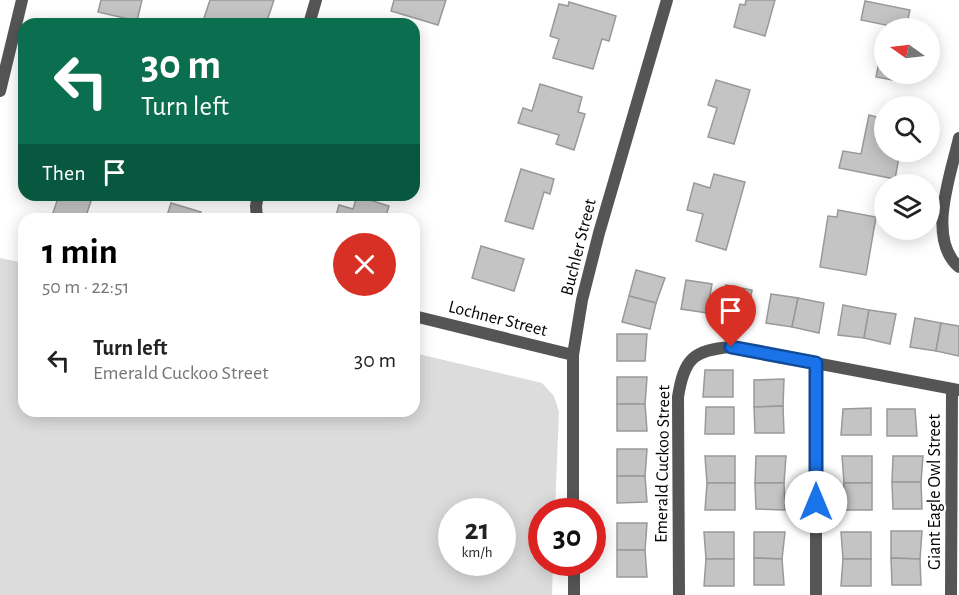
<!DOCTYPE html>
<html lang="en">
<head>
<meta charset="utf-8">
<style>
  :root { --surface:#fff; --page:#f6f6f6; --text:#222; --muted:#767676; --accent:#000 }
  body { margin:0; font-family:"Alegreya Sans",sans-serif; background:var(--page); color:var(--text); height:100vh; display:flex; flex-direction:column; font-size:22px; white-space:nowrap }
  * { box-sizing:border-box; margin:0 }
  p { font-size:20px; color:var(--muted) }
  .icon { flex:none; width:33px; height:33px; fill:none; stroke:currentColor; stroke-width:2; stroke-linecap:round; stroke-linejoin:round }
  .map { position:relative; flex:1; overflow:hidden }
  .side { position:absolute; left:18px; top:213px; width:402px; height:204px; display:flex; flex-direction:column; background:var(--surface); border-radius:18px; box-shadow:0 3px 15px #0003 }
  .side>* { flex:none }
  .top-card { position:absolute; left:18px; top:18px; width:402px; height:183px; border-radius:18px; box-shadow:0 3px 15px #0003; background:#0b6e4f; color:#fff; overflow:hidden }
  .needle { width:39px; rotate:284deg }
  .fabs { position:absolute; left:874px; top:18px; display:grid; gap:12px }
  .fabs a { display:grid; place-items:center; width:66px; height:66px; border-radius:50%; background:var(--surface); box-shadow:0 3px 15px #0003; font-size:30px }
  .speed { position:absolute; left:438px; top:498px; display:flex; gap:12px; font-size:30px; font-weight:700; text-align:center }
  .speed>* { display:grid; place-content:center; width:78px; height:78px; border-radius:50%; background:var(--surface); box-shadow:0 3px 15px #0003; line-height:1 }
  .speed small { font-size:15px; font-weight:400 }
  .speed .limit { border:9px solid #d22; background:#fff; color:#111 }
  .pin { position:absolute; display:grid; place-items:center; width:51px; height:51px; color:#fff; margin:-62px -26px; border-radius:50% 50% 50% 0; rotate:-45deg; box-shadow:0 0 6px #0007 }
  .pin .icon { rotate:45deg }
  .me { position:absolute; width:66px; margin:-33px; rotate:0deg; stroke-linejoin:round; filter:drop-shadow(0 0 4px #0008) }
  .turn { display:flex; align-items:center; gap:21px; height:126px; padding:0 24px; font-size:27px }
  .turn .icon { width:78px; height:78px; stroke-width:2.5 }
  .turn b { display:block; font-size:42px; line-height:51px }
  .then { display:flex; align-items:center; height:57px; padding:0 24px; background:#0003; gap:12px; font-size:22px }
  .round { display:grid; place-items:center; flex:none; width:63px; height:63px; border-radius:32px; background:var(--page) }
  .summary { display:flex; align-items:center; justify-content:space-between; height:102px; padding:0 24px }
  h1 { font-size:36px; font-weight:700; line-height:45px; color:var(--accent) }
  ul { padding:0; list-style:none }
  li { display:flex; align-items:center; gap:18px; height:90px; padding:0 24px }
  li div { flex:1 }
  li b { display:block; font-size:22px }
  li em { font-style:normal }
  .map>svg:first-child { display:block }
  .green { fill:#dcdcdc; fill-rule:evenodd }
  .building { fill:#c4c4c4; stroke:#999; stroke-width:1.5 }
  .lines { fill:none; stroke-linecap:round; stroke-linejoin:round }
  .street { stroke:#555; stroke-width:12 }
  .route-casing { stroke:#114b97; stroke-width:15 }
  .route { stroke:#1a73e8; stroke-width:10 }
  .labels { text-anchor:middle; stroke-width:4.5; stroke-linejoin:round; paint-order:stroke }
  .street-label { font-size:18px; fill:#000; stroke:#fff }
</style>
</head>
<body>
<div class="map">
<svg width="959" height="595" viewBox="0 0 959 595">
  <rect width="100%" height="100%" fill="#fff"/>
  <!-- green -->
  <path class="green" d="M0 258 24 263V411H414V353L542 383 554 396 559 412 555 511 542 512V562L553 563 552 595H0ZM452 512H502V562H452Z"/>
  <!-- building -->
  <g class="building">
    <path d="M101 0H142L137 21 98 12Z"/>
    <path d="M210 0H274L266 24H202Z"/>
    <path d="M394 0H446L438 25 391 11Z"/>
    <path d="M746 0H775L765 36 734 27 740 4 745 5Z"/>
    <path d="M865 1 910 10 906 28H886V25L861 20Z"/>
    <path d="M569 2 616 16 609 41 602 39 593 69 553 58 559 39 550 36 559 4 568 6Z"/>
    <path d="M885 32V74H905L903 82 876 77Z"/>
    <path d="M716 80 750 90 734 144 708 137 717 108 708 105Z"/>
    <path d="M540 84 582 97 578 112 585 114 574 150 556 144 559 135 518 123 523 108 532 111Z"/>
    <path d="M869 115 885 119V152H900L895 179 839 168 843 151 861 154Z"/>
    <path d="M521 169 554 179 550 194 544 192 533 229 505 221Z"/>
    <path d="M714 174 745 182 726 250 696 241 703 214 687 210 694 183 710 188Z"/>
    <path d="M59 195H93L85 219H51Z"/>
    <path d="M357 196 389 206 385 219H335L339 205 353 209Z"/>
    <path d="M171 203 201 212 199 219H152L154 215 166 219Z"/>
    <path d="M838 210 876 217 866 275 820 267 828 216 837 217Z"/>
    <path d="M481 246 524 259 514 291 472 278Z"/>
    <path d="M636 270 665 278 656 303 629 296Z"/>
    <path d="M686 280 712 284 707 313 681 309Z"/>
    <path d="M726 285 752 290 747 318 721 314Z"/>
    <path d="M771 294 798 298 792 327 766 323Z"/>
    <path d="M629 296 656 303 650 329 622 322Z"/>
    <path d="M798 298 824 303 819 333 792 327Z"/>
    <path d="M843 305 869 310 864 338 838 335Z"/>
    <path d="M869 310 896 314 890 344 864 338Z"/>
    <path d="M915 318 941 323 936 351 910 347Z"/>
    <path d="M941 323 959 326V356L936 351Z"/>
    <path d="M617 334H647L645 361H617Z"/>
    <path d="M705 370H733V397H703Z"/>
    <path d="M617 377H647L645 404H617Z"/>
    <path d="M784 379 783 406 754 407V380Z"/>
    <path d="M617 404H645L647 431H617Z"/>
    <path d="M783 406 784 433H755L754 407Z"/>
    <path d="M706 407H734V434H705Z"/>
    <path d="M871 408V435H841L843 409Z"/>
    <path d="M887 409H915L917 436H887Z"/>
    <path d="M617 449H647L645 476H617Z"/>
    <path d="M705 456H735V483H707Z"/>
    <path d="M756 456H786L784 483H755Z"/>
    <path d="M842 456H872V483H844Z"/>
    <path d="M893 456H923L921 482H892Z"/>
    <path d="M617 476H645L647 502 617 503Z"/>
    <path d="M892 482H921L922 509H893Z"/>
    <path d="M707 483H735V510H705Z"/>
    <path d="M755 483H784L785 510 756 509Z"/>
    <path d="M844 483H872V510H842Z"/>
    <path d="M617 523H647L645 550H617Z"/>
    <path d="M891 531H922L920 559 891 558Z"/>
    <path d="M704 532H734V559H706Z"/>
    <path d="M754 532H785L782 559 754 558Z"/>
    <path d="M841 532H871V559H843Z"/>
    <path d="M617 550H645L647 577H617Z"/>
    <path d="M754 558 782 559 784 585H754Z"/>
    <path d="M891 558 920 559 921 585H892Z"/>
    <path d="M706 559H734V586H704Z"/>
    <path d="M843 559H871V586H841Z"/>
  </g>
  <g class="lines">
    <!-- street -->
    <g class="street">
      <path d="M309 24 316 0"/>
      <path d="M0 91 22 0"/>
      <path d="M959 138C951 174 926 239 959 267"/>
      <path d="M257 219 256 206 258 195"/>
      <path d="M414 316 573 355"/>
      <path d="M573 512V355L582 300 599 233 667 0"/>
      <path d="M574 562V595"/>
      <path d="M679 595 678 397C684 359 693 350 731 347L959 390"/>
      <path d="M816 595V363"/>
      <path d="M951 595 952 389"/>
    </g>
  </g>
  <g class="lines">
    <defs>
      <path id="route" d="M731 347 816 363V502"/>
    </defs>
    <!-- route casing -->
    <use href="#route" class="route-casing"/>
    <!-- route -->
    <use href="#route" class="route"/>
  </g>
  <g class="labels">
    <!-- street labels -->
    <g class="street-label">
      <text transform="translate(578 247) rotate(-76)" y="6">Buchler Street</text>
      <text transform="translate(498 318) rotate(14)" y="6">Lochner Street</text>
      <text transform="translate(662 464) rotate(-89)" y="6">Emerald Cuckoo Street</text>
      <text transform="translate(934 492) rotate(-90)" y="6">Giant Eagle Owl Street</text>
    </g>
  </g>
</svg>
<div class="fabs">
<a><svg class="needle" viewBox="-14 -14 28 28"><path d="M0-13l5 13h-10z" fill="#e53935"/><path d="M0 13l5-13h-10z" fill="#767676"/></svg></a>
<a><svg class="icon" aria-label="search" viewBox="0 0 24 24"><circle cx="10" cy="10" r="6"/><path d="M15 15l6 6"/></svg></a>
<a><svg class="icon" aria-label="layers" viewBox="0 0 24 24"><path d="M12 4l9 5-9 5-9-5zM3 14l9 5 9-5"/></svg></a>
</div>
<div class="speed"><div>21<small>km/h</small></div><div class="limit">30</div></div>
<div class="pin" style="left:731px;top:347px;background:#d93025"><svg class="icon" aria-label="arrive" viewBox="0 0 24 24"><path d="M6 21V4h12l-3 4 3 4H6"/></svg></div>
<svg class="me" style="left:816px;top:502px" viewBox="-20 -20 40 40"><circle r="19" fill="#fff"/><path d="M0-13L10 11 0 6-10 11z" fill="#1a73e8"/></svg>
<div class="top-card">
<div class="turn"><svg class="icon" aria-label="left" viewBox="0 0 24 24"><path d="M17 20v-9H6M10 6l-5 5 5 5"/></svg><div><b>30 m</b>Turn left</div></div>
<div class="then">Then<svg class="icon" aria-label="arrive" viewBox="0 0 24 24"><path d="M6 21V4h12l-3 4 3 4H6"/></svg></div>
</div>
<section class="side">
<div class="summary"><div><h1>1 min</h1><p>50 m · 22:51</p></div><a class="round" style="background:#d93025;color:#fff"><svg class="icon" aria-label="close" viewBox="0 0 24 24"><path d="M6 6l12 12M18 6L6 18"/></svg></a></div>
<ul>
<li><svg class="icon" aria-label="left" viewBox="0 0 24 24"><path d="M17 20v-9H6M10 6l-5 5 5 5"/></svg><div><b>Turn left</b><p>Emerald Cuckoo Street</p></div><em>30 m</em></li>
</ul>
</section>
</div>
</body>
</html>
